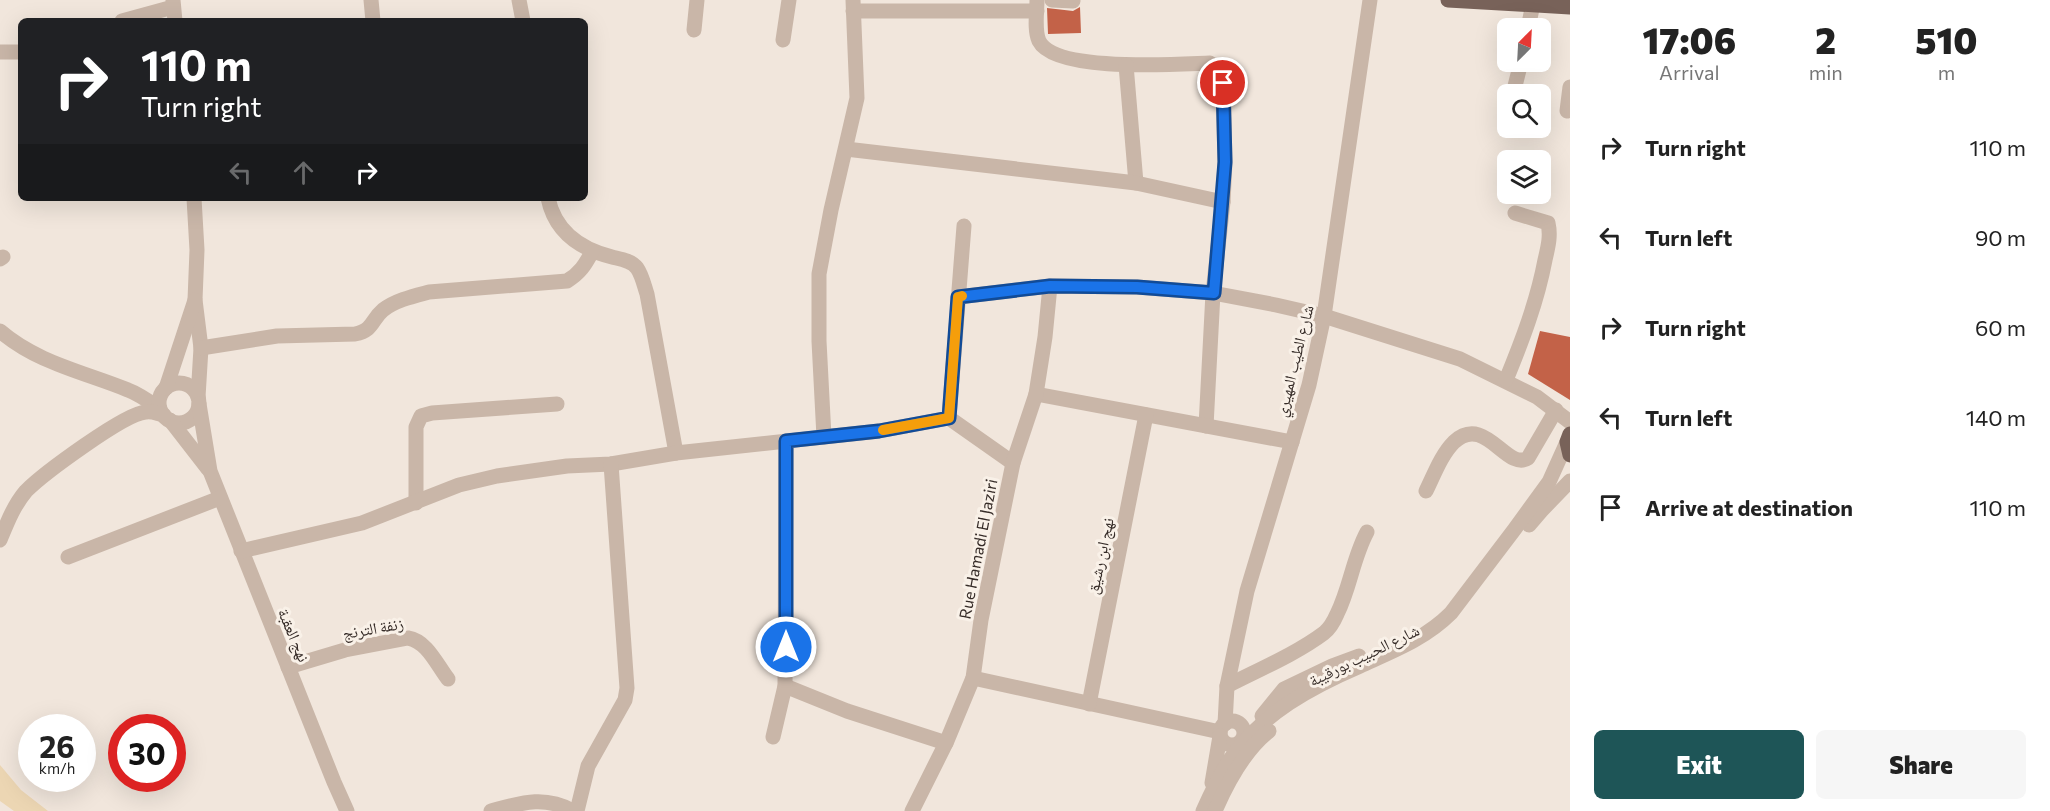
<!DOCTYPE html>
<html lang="en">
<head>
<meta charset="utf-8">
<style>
  :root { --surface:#fff; --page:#f6f6f6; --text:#222; --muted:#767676; --accent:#1e5557 }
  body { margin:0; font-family:Commissioner,"Noto Naskh Arabic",sans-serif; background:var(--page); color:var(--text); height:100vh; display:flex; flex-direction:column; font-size:22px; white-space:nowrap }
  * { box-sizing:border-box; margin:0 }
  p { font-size:20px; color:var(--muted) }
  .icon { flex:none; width:33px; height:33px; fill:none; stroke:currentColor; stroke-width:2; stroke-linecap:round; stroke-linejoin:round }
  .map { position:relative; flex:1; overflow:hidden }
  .side { display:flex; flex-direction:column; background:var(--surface); width:480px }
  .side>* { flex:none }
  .banner { position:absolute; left:18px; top:18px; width:570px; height:183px; border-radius:9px; box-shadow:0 6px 24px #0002; background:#202124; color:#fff; overflow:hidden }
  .needle { width:39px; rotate:24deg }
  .controls { position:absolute; left:1497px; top:18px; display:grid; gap:12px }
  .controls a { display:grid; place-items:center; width:54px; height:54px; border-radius:9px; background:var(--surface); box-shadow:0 6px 24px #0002; font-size:30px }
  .speed { position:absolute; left:18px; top:714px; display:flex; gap:12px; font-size:30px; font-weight:700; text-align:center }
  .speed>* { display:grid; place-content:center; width:78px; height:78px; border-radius:50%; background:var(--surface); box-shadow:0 6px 24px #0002; line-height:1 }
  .speed small { font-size:15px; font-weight:400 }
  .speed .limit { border:9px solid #d22; background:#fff; color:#111 }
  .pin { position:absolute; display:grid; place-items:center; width:51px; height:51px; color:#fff; margin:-26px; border:3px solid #fff; border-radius:50%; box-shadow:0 2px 6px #0007 }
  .me { position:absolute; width:66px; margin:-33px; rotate:0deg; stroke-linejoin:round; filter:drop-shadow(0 0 4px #0008) }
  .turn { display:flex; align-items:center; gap:21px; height:126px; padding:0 24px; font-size:27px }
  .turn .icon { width:78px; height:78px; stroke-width:2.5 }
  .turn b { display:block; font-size:42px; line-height:51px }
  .lanes { display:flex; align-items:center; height:57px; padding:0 24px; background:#0003; justify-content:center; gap:30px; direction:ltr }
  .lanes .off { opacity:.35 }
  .eta { display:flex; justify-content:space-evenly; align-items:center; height:102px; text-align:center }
  .eta b { font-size:36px; font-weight:800; line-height:42px }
  .button { display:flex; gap:12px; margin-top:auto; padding:12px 24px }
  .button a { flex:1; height:69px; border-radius:9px; background:var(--accent); color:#fff; font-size:24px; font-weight:800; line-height:69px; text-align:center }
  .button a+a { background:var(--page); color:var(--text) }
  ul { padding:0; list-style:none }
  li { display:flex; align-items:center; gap:18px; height:90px; padding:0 24px }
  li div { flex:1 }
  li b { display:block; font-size:22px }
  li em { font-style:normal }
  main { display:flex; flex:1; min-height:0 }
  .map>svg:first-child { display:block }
  .sand { fill:#ecd6b3 }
  .building { fill:#c36248 }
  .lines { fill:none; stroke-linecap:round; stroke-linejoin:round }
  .minor { stroke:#c9b6a8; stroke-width:15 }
  .major { stroke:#786259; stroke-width:15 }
  .route-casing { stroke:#114b97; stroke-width:15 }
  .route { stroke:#1a73e8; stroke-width:10 }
  .slow { stroke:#f59e0b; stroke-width:10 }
  .labels { text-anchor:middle; stroke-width:6; stroke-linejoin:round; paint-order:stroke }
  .street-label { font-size:16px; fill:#362c28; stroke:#f9f1e8 }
</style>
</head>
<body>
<main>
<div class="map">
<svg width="1570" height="811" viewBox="0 0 1570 811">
  <rect width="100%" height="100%" fill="#f1e6dc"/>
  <!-- sand -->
  <path class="sand" d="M0 765 21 790 48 811H14L0 801Z"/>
  <!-- building -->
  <g class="building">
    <path d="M1080 7 1081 33 1048 34 1047 8 1073 11Z"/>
    <path d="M1540 331 1570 337V400L1528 374Z"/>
  </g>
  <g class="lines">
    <!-- minor -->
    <g class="minor">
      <path d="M173 0 175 21"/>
      <path d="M371 0 373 21"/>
      <path d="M519 0 523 21"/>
      <path d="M1037 0C1037 12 1034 30 1039 41 1055 73 1178 64 1210 63L1220 71 1223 83 1225 162 1223 202 1213 293 1206 426"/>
      <path d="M1052 0 1073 1"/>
      <path d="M853 11H1037"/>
      <path d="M122 21 173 7"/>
      <path d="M1528 28 1533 4"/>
      <path d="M694 30 697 0"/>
      <path d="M783 40 789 0"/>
      <path d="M0 52H21"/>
      <path d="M1126 65 1136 183"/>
      <path d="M1513 94 1521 62"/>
      <path d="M1567 111 1570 87"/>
      <path d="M1507 121 1508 119"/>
      <path d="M846 149 1136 183 1223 202"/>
      <path d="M194 198 197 250 195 300 201 348 198 397"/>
      <path d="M548 198C555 232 580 249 612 257 620 259 631 260 637 268 642 275 644 285 647 294L676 453"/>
      <path d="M0 259 3 257"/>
      <path d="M958 297 1050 286 1137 287 1213 293 1276 305 1324 316 1460 359 1537 397 1570 422"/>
      <path d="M0 331C37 363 84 372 128 390 139 394 150 402 160 409"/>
      <path d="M201 348 277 336 355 334C374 330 371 320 383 310 396 300 414 296 429 292L567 281C580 273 585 265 592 252"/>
      <path d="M1506 380C1522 341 1537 302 1545 260 1548 247 1551 236 1548 223L1515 213"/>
      <circle cx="179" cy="403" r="20"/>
      <path d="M166 388 195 300"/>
      <path d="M1036 394 1292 442"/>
      <path d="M199 404 210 471 334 782 347 811"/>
      <path d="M949 418 964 226"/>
      <path d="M170 420 208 469"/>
      <path d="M824 437 819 341V274L831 210 857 98 853 0"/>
      <path d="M1426 491C1434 475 1441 455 1454 442 1485 413 1507 472 1528 458L1556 410"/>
      <path d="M416 503V427L421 416 432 413 557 404"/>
      <path d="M1529 525 1541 511 1570 481"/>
      <path d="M0 540C7 523 14 505 26 491 43 474 125 413 146 412 152 411 158 414 164 415"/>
      <path d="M241 551 362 523 459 485 497 476 567 466 611 464 676 453 879 431 949 418 1013 463"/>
      <path d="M68 557 220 498"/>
      <path d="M288 667 345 650 408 638C427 641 437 665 448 679"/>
      <path d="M973 678 1220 732"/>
      <path d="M785 686 847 711 946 743"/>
      <path d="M1227 686C1258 670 1296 654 1324 633 1329 629 1334 621 1337 614 1350 588 1353 558 1367 532"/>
      <path d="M1089 704 1146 415"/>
      <path d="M1262 716 1284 689 1332 666 1359 656"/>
      <circle cx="1232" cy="733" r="12"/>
      <path d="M1225 724 1227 686 1247 591 1309 385 1324 316 1370 0"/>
      <path d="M773 737 785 686 786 441"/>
      <path d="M1212 783 1220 736"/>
      <path d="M491 811C521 803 544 795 573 811"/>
      <path d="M577 811 588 766 625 700 627 688 611 464"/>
      <path d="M912 811 946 743 973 678 981 620 1013 463 1036 394 1045 337 1050 286"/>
      <path d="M1203 811C1211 793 1220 774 1231 758 1263 713 1311 687 1360 666 1393 651 1425 639 1451 613L1514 530 1549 482 1567 442"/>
      <path d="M1215 811C1227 783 1245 750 1269 731"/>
    </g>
    <!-- major -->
    <g class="major">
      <path d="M1448 0 1570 7"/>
      <path d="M1570 434 1567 442 1570 455"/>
    </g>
  </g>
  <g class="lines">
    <defs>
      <path id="route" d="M786 647V441L879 431 949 418 958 297 1050 286 1137 287 1214 293 1225 162 1223 83"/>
    </defs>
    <!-- route casing -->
    <use href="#route" class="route-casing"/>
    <!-- route -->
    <use href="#route" class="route"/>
    <!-- slow -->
    <path class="slow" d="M883 430 949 418 958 297 962 296"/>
  </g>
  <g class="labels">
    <!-- street labels -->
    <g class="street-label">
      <text transform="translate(1294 361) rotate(-76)" y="6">شارع الطيب المهيري</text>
      <text transform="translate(978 549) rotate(-79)" y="6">Rue Hamadi El Jaziri</text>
      <text transform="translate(1100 556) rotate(-78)" y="6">نهج ابن رشيق</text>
      <text transform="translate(373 628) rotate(-10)" y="6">زنفة الترنج</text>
      <text transform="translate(294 635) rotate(67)" y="6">نهج العقبة</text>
      <text transform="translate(1364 655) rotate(-26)" y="6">شارع الحبيب بورقيبة</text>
    </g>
  </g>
</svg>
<div class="controls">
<a><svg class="needle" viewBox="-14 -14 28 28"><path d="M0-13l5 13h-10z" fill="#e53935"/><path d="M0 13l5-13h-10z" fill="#767676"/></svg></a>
<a><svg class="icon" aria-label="search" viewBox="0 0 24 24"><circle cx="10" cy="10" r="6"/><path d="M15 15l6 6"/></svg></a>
<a><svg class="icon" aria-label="layers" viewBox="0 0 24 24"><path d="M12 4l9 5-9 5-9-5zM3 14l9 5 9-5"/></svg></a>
</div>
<div class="speed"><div>26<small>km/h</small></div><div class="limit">30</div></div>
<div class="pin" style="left:1223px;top:83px;background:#d93025"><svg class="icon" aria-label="arrive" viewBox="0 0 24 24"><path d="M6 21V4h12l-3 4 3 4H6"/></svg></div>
<svg class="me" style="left:786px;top:647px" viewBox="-20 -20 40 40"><circle r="17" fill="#1a73e8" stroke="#fff" stroke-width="3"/><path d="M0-11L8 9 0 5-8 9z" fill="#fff"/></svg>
<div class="banner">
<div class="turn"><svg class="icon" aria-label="right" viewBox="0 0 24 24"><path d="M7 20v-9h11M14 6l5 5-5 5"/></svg><div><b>110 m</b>Turn right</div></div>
<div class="lanes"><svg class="icon off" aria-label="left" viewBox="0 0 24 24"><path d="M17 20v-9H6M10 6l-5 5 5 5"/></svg><svg class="icon off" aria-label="ahead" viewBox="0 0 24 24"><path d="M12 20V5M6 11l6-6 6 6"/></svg><svg class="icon" aria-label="right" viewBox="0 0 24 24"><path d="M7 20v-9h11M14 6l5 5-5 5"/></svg></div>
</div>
</div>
<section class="side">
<div class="eta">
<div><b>17:06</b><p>Arrival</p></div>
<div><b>2</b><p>min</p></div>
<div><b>510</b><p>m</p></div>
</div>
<ul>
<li><svg class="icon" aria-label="right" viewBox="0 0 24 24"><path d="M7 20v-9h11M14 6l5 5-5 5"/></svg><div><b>Turn right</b></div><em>110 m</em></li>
<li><svg class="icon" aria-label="left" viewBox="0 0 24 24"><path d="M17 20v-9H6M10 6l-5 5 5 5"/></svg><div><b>Turn left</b></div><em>90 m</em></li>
<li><svg class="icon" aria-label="right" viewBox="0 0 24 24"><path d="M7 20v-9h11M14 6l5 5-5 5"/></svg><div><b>Turn right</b></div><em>60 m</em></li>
<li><svg class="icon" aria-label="left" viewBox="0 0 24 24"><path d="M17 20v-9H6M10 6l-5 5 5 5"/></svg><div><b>Turn left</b></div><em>140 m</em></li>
<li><svg class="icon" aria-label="arrive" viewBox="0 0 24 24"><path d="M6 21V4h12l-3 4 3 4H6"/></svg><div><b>Arrive at destination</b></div><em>110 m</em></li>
</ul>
<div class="button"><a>Exit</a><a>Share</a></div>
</section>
</main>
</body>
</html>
